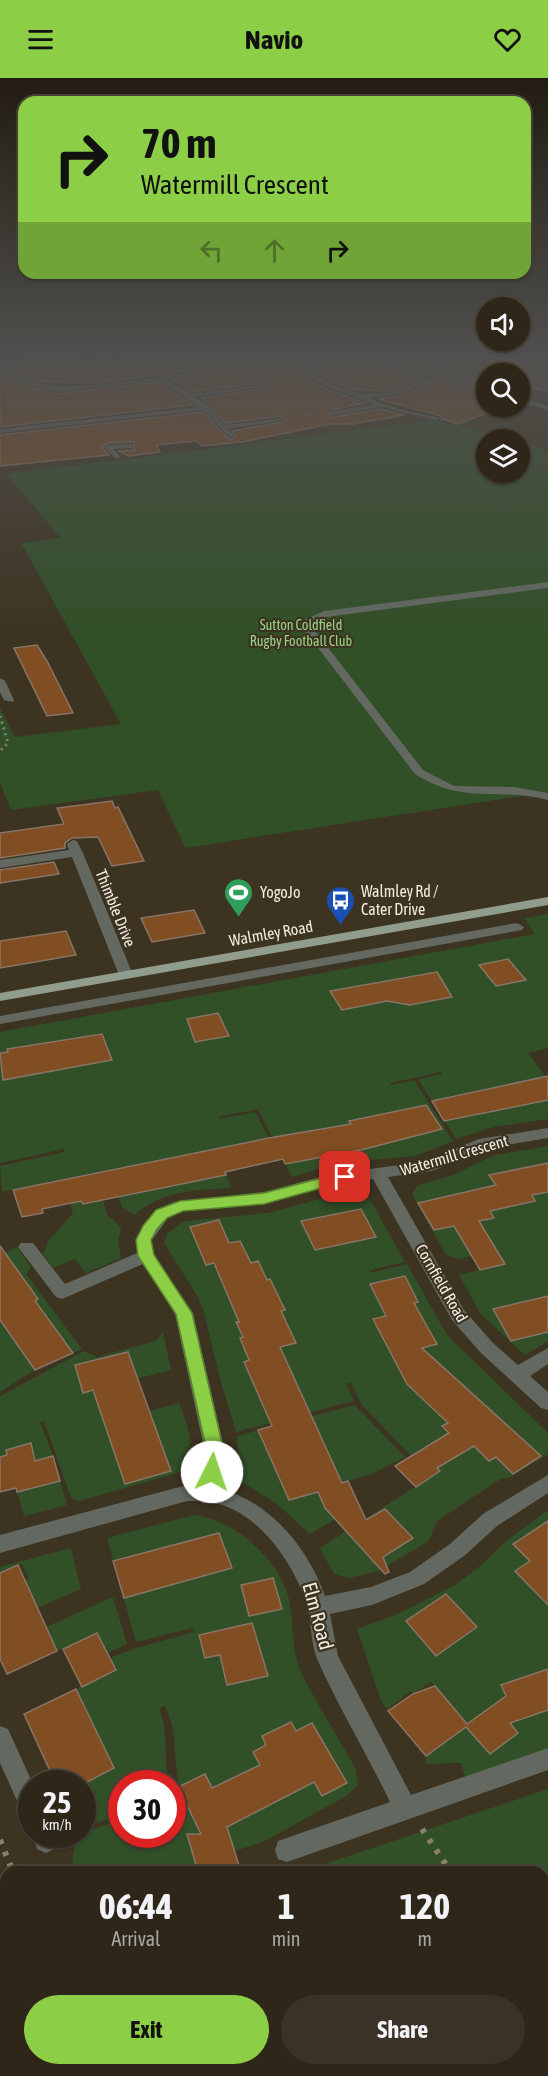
<!DOCTYPE html>
<html lang="en">
<head>
<meta charset="utf-8">
<style>
  :root { --surface:#2e2619; --page:#3a3226; --text:#f1f3f6; --muted:#a7a5a2; --line:#494338; --accent:#8cce45 }
  body { margin:0; font-family:"Asap Condensed",sans-serif; background:var(--page); color:var(--text); height:100vh; display:flex; flex-direction:column; font-size:22px; white-space:nowrap }
  * { box-sizing:border-box; margin:0 }
  p { font-size:20px; color:var(--muted) }
  .icon { flex:none; width:33px; height:33px; fill:none; stroke:currentColor; stroke-width:2; stroke-linecap:round; stroke-linejoin:round }
  .map { position:relative; flex:1; overflow:hidden }
  .drawer { position:absolute; left:0px; top:1788px; width:549px; height:210px; display:flex; flex-direction:column; background:var(--surface); border-radius:18px 18px 0 0; box-shadow:0 2px 4px #0004,0 0 0 2px var(--line) }
  .drawer>* { flex:none }
  .hud { position:absolute; left:18px; top:18px; width:513px; height:183px; border-radius:18px; box-shadow:0 2px 4px #0004,0 0 0 2px var(--line); background:#8cce45; color:#111; overflow:hidden }
  .controls { position:absolute; left:476px; top:219px; display:grid; gap:12px }
  .controls a { display:grid; place-items:center; width:54px; height:54px; border-radius:50%; background:var(--surface); box-shadow:0 2px 4px #0004,0 0 0 2px var(--line); font-size:30px }
  .speed { position:absolute; left:18px; top:1692px; display:flex; gap:12px; font-size:30px; font-weight:700; text-align:center }
  .speed>* { display:grid; place-content:center; width:78px; height:78px; border-radius:50%; background:var(--surface); box-shadow:0 2px 4px #0004,0 0 0 2px var(--line); line-height:1 }
  .speed small { font-size:15px; font-weight:400 }
  .speed .limit { border:9px solid #d22; background:#fff; color:#111 }
  .pin { position:absolute; display:grid; place-items:center; width:51px; height:51px; color:#fff; margin:-26px; border-radius:12px; box-shadow:0 3px 9px #0006 }
  .me { position:absolute; width:66px; margin:-33px; rotate:4deg; stroke-linejoin:round; filter:drop-shadow(0 0 4px #0008) }
  .turn { display:flex; align-items:center; gap:21px; height:126px; padding:0 24px; font-size:27px }
  .turn .icon { width:78px; height:78px; stroke-width:2.5 }
  .turn b { display:block; font-size:42px; line-height:51px }
  .lanes { display:flex; align-items:center; height:57px; padding:0 24px; background:#0003; justify-content:center; gap:30px; direction:ltr }
  .lanes .off { opacity:.35 }
  .eta { display:flex; justify-content:space-evenly; align-items:center; height:102px; text-align:center }
  .eta b { font-size:36px; font-weight:700; line-height:42px }
  .cta { display:flex; gap:12px; margin-top:auto; padding:12px 24px }
  .cta a { flex:1; height:69px; border-radius:36px; background:var(--accent); color:#111; font-size:24px; font-weight:700; line-height:69px; text-align:center }
  .cta a+a { background:var(--page); color:var(--text) }
  header { display:flex; justify-content:space-between; align-items:center; height:78px; padding:0 24px; background:var(--accent); color:#111; font-size:27px; font-weight:700 }
  .map>svg:first-child { display:block }
  .green { fill:#315028 }
  .building { fill:#814d23; stroke:#887567; stroke-width:1.5 }
  .lines { fill:none; stroke-linecap:round; stroke-linejoin:round }
  .path-far2 { stroke:#887f70; stroke-width:1.5; stroke-dasharray:1.5 2; stroke-linecap:butt }
  .path-far1 { stroke:#887f70; stroke-width:3; stroke-dasharray:2 4; stroke-linecap:butt }
  .path { stroke:#887f70; stroke-width:6; stroke-dasharray:4.5 8; stroke-linecap:butt }
  .minor { fill:#636961; fill-rule:evenodd }
  .major { fill:#909d8d; fill-rule:evenodd }
  .route { fill:#8cce45; stroke:#5b862d; stroke-width:1.5 }
  .labels { text-anchor:middle; stroke-width:4.5; stroke-linejoin:round; paint-order:stroke }
  .far-park-label { font-size:14px; fill:#97d286; stroke:#3d3321 }
  .poi-label { font-size:16px; fill:#f2ece1; stroke:#3d3321; text-anchor:start }
  .street-label { font-size:16px; fill:#f2ece1; stroke:#3d3321 }
  .near-street-label { font-size:20px; fill:#f2ece1; stroke:#3d3321 }
</style>
</head>
<body>
<header><svg class="icon" aria-label="menu" viewBox="0 0 24 24"><path d="M4 6h16M4 12h16M4 18h16"/></svg>Navio<svg class="icon" aria-label="heart" viewBox="0 0 24 24"><path d="M12 20l-8-8c-3-5 5-10 8-4 3-6 11-1 8 4z"/></svg></header>
<div class="map">
<svg width="548" height="1998" viewBox="0 0 548 1998">
  <rect width="100%" height="100%" fill="#3d3321"/>
  <!-- green -->
  <g class="green">
    <path d="M434 342 510 361 486 362V394H519V364L545 371 543 373 548 375V714L185 770 158 712 11 732 0 705V630L15 659 121 646 21 465 61 460 6 396Z"/>
    <path d="M548 836V970L528 975 548 1002V1041L493 1049 456 1061 418 1001 442 996 441 994 390 1005 391 1007 414 1002 453 1063 415 1078 339 1085 292 1099 258 1031 218 1039 219 1041 255 1034 269 1060 214 1071 232 1110C195 1112 164 1112 134 1137L122 1129 108 1092 2 1114 0 1088 65 1074 64 1071 0 1085V954L535 856 524 840Z"/>
    <path d="M548 1068V1263L525 1277 480 1235 459 1197 505 1186 498 1175 473 1181 472 1178 458 1181 446 1177 412 1116 418 1107 451 1098 495 1077Z"/>
    <path d="M352 1112 368 1118 405 1184 370 1192V1195L407 1186 447 1257 548 1355V1376L510 1399 499 1402 437 1443 429 1463 378 1493 350 1500 334 1496 320 1470 440 1393 419 1373 411 1378 362 1327 350 1304 346 1306 354 1323 236 1354 220 1301 204 1234 198 1219 164 1165 168 1155 185 1143 268 1135Z"/>
    <path d="M103 1122 107 1137 121 1149 118 1164 121 1180 86 1195 75 1181 53 1190 43 1176 48 1164 73 1135 70 1125 81 1123 83 1127Z"/>
    <path d="M17 1169 31 1189 26 1196 82 1271 35 1292 0 1314V1178Z"/>
    <path d="M163 1254 171 1292 93 1312 104 1345 179 1325C187 1346 197 1372 184 1393L79 1423 71 1420 44 1343 40 1344 53 1378 67 1427 24 1438 7 1377 0 1379V1318L84 1273 97 1279 156 1263Z"/>
    <path d="M355 1327 405 1379 372 1396 348 1403 359 1427 310 1456 276 1425 240 1403 237 1358Z"/>
    <path d="M548 1432V1670L465 1699 461 1685 426 1686V1678L460 1653 441 1632 449 1626 431 1604 414 1615 411 1613 387 1631 381 1623 357 1551 400 1535 455 1507 483 1486 506 1463Z"/>
    <path d="M194 1437C235 1442 279 1481 289 1521 294 1544 291 1572 301 1594 317 1627 338 1658 355 1690L358 1706 348 1717 265 1763 235 1773 241 1794H71L76 1757 121 1742 122 1756H172L173 1727 185 1723C170 1693 181 1655 164 1627L159 1631C169 1653 163 1682 169 1705L122 1706 121 1738 83 1748V1706L114 1690 76 1611 116 1593 110 1580 133 1571 194 1554 192 1550 136 1564 107 1460Z"/>
    <path d="M71 1470 81 1511 37 1530 24 1503 29 1500 22 1486 0 1495V1489Z"/>
    <path d="M113 1519 127 1566 107 1575 97 1555 57 1573 46 1549Z"/>
    <path d="M548 1711V1998H0V1901L6 1898V1992H543V1794H301Z"/>
  </g>
  <!-- building -->
  <g class="building">
    <path d="M37 280H78L85 288 123 285 125 280H314L300 289 314 306 365 325 331 332 327 340 381 331 404 337 353 346H331L242 364 202 368 196 363 156 367 160 374 129 378 118 373 134 372V364L108 365 102 369 109 377 0 388V357L203 334 230 362 236 358 232 353 287 343 281 338 226 345 202 320 261 311 263 309 258 305 191 314 173 302 204 297 201 286 197 283 191 286 193 292 97 305 44 304 24 299 14 293 27 291 24 287Z"/>
    <path d="M332 280H359L423 299 400 310 385 313 350 311 329 302 313 290Z"/>
    <path d="M378 280H414L430 292 486 301V308Z"/>
    <path d="M427 280H548V283L517 296H490L435 285Z"/>
    <path d="M548 291V309L524 301Z"/>
    <path d="M0 296 20 307 59 316 157 304 193 327 0 349Z"/>
    <path d="M429 301 486 316V328H505L458 346 442 341 441 338 378 321 402 318 428 305Z"/>
    <path d="M37 567 47 583 73 635 47 638 14 570Z"/>
    <path d="M112 723 115 730 118 729 144 783 112 788 98 759 72 760 65 765V770L0 780V755L64 746 57 730Z"/>
    <path d="M54 784 59 796 0 805V792Z"/>
    <path d="M194 832 205 855 152 864 141 840Z"/>
    <path d="M66 853 76 877 0 890V863Z"/>
    <path d="M508 881 526 902 496 908 479 887Z"/>
    <path d="M437 894 452 919 410 927 387 923 342 932 330 913Z"/>
    <path d="M218 935 229 958 195 964 187 941Z"/>
    <path d="M102 956 112 982 3 1002 0 975 8 974 7 971Z"/>
    <path d="M548 998V1022L499 1032 444 1043 432 1023Z"/>
    <path d="M426 1027 442 1051 361 1072 285 1086 283 1081 225 1094 226 1097 83 1126 81 1123 42 1131 43 1135 22 1139 13 1112 269 1060 351 1046 349 1043Z"/>
    <path d="M548 1085V1114L532 1117 535 1123 490 1133 494 1140 479 1143 505 1186 480 1192 454 1148 434 1152 418 1125 496 1107 489 1097Z"/>
    <path d="M361 1131 376 1159 315 1172 301 1143Z"/>
    <path d="M219 1142 229 1165 240 1163 251 1185 258 1183 267 1202 270 1201 285 1232 281 1233 296 1265 280 1269 342 1405 348 1403 366 1442 385 1431 413 1460 383 1479 389 1494 385 1496 325 1430 318 1414 289 1422 258 1352 272 1348 244 1284 249 1282 240 1260 243 1259 236 1244H239L214 1185 206 1187 190 1149Z"/>
    <path d="M0 1168 38 1221 35 1223 73 1275 35 1292 0 1242Z"/>
    <path d="M405 1198 418 1224 414 1225 437 1266 422 1270 541 1378 513 1396 496 1379 489 1383 474 1368 437 1390 440 1393 416 1409 395 1388 449 1355 442 1348 448 1345 407 1306 373 1241 386 1238 370 1206Z"/>
    <path d="M548 1218V1254L511 1263 493 1231Z"/>
    <path d="M128 1274 171 1393 125 1406 93 1312 83 1315 75 1287Z"/>
    <path d="M31 1365 35 1383 53 1378 60 1403 17 1414 16 1410 0 1414V1379L7 1377 6 1372Z"/>
    <path d="M548 1443V1527L515 1493 530 1483 513 1466Z"/>
    <path d="M219 1455 232 1490 124 1520 113 1483Z"/>
    <path d="M18 1487 57 1573 7 1596 0 1581V1495Z"/>
    <path d="M273 1500 282 1531 249 1538 241 1507Z"/>
    <path d="M446 1516 477 1549 436 1578 406 1543Z"/>
    <path d="M252 1545 268 1598 227 1607 220 1577 205 1580 199 1557Z"/>
    <path d="M97 1555 116 1592 82 1609 63 1571Z"/>
    <path d="M548 1591V1632L510 1645 518 1655 490 1676 466 1649 426 1678 388 1633 413 1616 435 1608 467 1646 506 1618 501 1607Z"/>
    <path d="M76 1611 114 1690 83 1706H56L24 1636Z"/>
    <path d="M291 1644 296 1653 312 1645 347 1705 322 1718 314 1704 227 1749 241 1794H198L187 1756H201L178 1709 205 1696 212 1710 260 1687 253 1674 266 1667 262 1658Z"/>
  </g>
  <g class="lines">
    <!-- path-far2 -->
    <path class="path-far2" d="M297 338 317 335"/>
    <!-- path-far1 -->
    <path class="path-far1" d="M0 638 8 665 0 673"/>
    <!-- path -->
    <g class="path">
      <path d="M422 1751 451 1794"/>
      <path d="M0 1762 13 1794"/>
      <path d="M43 1992V1998"/>
      <path d="M105 1992 108 1998"/>
      <path d="M522 1992 523 1998"/>
    </g>
    <!-- minor -->
    <g class="minor">
      <path d="M27 280H35L7 291C40 325 151 299 196 294L193 287 196 285 199 287 202 296 166 301 191 316 258 307 261 309 196 319 209 329 225 347 281 340 285 342 228 351 234 358 230 360 204 332 0 355V351L199 329 158 302 59 314 20 305 0 293V289Z"/>
      <path d="M100 280H107L108 281 105 283Z"/>
      <path d="M321 280H330L309 289C331 313 366 321 397 313 407 311 416 301 427 301V303L401 316 368 320 396 330 440 340 436 342 381 329 328 338 331 334 373 326 316 304 302 289 308 284Z"/>
      <path d="M361 280H370L486 310V314Z"/>
      <path d="M416 280H423L434 287 488 296 486 299 430 290Z"/>
      <path d="M548 285V289L519 301V297Z"/>
      <path d="M519 302 548 311V315L519 306Z"/>
      <path d="M519 319 548 328V332L519 323Z"/>
      <path d="M132 366V370L114 371 120 379 116 381 104 369 108 367Z"/>
      <path d="M548 504V510L326 539 312 545V549L423 692 454 708 514 709 548 715V722C496 709 463 727 415 696L302 549 304 542 324 533Z"/>
      <path d="M0 600 5 603 14 622 13 624 4 622 0 614Z"/>
      <path d="M73 762 77 763 83 775 133 897 131 900H121L119 897 72 779 0 790V782L69 772 67 766Z"/>
      <path d="M517 845 524 849 522 852 0 946V938Z"/>
      <path d="M548 1050V1060L488 1070 432 1093 388 1099 464 1232 493 1265 518 1287 548 1270V1286L530 1298 548 1314V1332L541 1330 481 1275 452 1242 373 1101 332 1106 264 1126 183 1133 168 1140 152 1162 154 1177 193 1235 225 1374 219 1410C271 1425 307 1468 325 1518L371 1509 410 1494 450 1466 483 1436 548 1397V1415L497 1448 464 1478 424 1506 372 1527 330 1536 338 1578 411 1717 548 1670V1692L287 1784 278 1781 275 1772 278 1763 390 1724C367 1676 339 1630 317 1581 310 1563 312 1544 307 1527 294 1485 257 1431 210 1424 203 1422 194 1423 187 1423L0 1475V1457L187 1407H199L205 1374 175 1236 143 1186 62 1221 56 1219 18 1169 21 1165H33L65 1206 137 1175 136 1162 145 1144 156 1132 174 1124 264 1114 332 1096 423 1084 479 1061Z"/>
      <path d="M0 1648 8 1651 33 1706 32 1741 24 1738 0 1685Z"/>
      <path d="M32 1755 55 1756 58 1763 55 1771 46 1775 37 1771Z"/>
    </g>
    <!-- major -->
    <path class="major" d="M548 819V827L0 923V915Z"/>
  </g>
  <!-- sky -->
  <linearGradient id="sky" x2="0" y2="1"><stop stop-color="#221c12"/><stop offset="0.5" stop-color="#51504e"/><stop offset="1" stop-color="#51504e" stop-opacity="0"/></linearGradient>
  <rect width="548" height="559" fill="url(#sky)"/>
  <!-- route -->
  <path class="route" d="M345 1094 350 1095 352 1099 350 1102 264 1126 183 1133 167 1140 157 1151 151 1162 154 1177 192 1235 224 1374 218 1399 212 1401 205 1399 203 1394 207 1374 176 1236 138 1178 136 1162 143 1148 156 1132 180 1123 264 1115Z"/>
  <!-- icons -->
  <defs>
    <symbol id="stadium-pin" viewBox="-11 -11 22 30"><path d="M0 17L-7.5 6A9.5 9.5 0 1 1 7.5 6Z" fill="#2e9e5b" stroke="#3d3321"/><path d="M0-5a6.5 5 0 1 0 0 10a6.5 5 0 1 0 0-10ZM-3.5-1.8h7v3.6h-7Z" fill="#fff"/></symbol>
    <symbol id="bus-pin" viewBox="-11 -11 22 30"><path d="M0 17L-7.5 6A9.5 9.5 0 1 1 7.5 6Z" fill="#1a4fb4" stroke="#3d3321"/><path d="M-5-6H5V4H4V6H2V4H-2V6H-4V4H-5ZM-3.5-4V0h7V-4ZM-3.5 1.2v1.5H-2V1.2ZM2 1.2v1.5H3.5V1.2Z" fill="#fff"/></symbol>
  </defs>
  <g fill-rule="evenodd">
    <use href="#stadium-pin" x="222" y="798" width="33" height="45"/>
    <use href="#bus-pin" x="324" y="806" width="33" height="45"/>
  </g>
  <g class="labels">
    <!-- far-park labels -->
    <g class="far-park-label">
      <text x="301" y="552">Sutton Coldfield<tspan x="301" dy="16">Rugby Football Club</tspan></text>
    </g>
    <!-- poi labels -->
    <g class="poi-label">
      <text x="361" y="819">Walmley Rd /<tspan x="361" dy="18">Cater Drive</tspan></text>
      <text x="260" y="820">YogoJo</text>
    </g>
    <!-- street labels -->
    <g class="street-label">
      <text transform="translate(116 830) rotate(68)" y="6">Thimble Drive</text>
      <text transform="translate(271 855) rotate(-10)" y="6">Walmley Road</text>
      <text transform="translate(454 1077) rotate(-16)" y="6">Watermill Crescent</text>
      <text transform="translate(442 1205) rotate(60)" y="6">Cornfield Road</text>
    </g>
    <!-- near-street labels -->
    <g class="near-street-label">
      <text transform="translate(318 1538) rotate(75)" y="7">Elm Road</text>
    </g>
  </g>
</svg>
<div class="controls">
<a><svg class="icon" aria-label="sound" viewBox="0 0 24 24"><path d="M4 9h4l5-4v14l-5-4H4zM17 9q2 3 0 6"/></svg></a>
<a><svg class="icon" aria-label="search" viewBox="0 0 24 24"><circle cx="10" cy="10" r="6"/><path d="M15 15l6 6"/></svg></a>
<a><svg class="icon" aria-label="layers" viewBox="0 0 24 24"><path d="M12 4l9 5-9 5-9-5zM3 14l9 5 9-5"/></svg></a>
</div>
<div class="speed"><div>25<small>km/h</small></div><div class="limit">30</div></div>
<div class="pin" style="left:345px;top:1099px;background:#d93025"><svg class="icon" aria-label="arrive" viewBox="0 0 24 24"><path d="M6 21V4h12l-3 4 3 4H6"/></svg></div>
<svg class="me" style="left:212px;top:1394px" viewBox="-20 -20 40 40"><circle r="19" fill="#fff"/><path d="M0-13L10 11 0 6-10 11z" fill="#8cce45"/></svg>
<div class="hud">
<div class="turn"><svg class="icon" aria-label="right" viewBox="0 0 24 24"><path d="M7 20v-9h11M14 6l5 5-5 5"/></svg><div><b>70 m</b>Watermill Crescent</div></div>
<div class="lanes"><svg class="icon off" aria-label="left" viewBox="0 0 24 24"><path d="M17 20v-9H6M10 6l-5 5 5 5"/></svg><svg class="icon off" aria-label="ahead" viewBox="0 0 24 24"><path d="M12 20V5M6 11l6-6 6 6"/></svg><svg class="icon" aria-label="right" viewBox="0 0 24 24"><path d="M7 20v-9h11M14 6l5 5-5 5"/></svg></div>
</div>
<section class="drawer">
<div class="eta">
<div><b>06:44</b><p>Arrival</p></div>
<div><b>1</b><p>min</p></div>
<div><b>120</b><p>m</p></div>
</div>
<div class="cta"><a>Exit</a><a>Share</a></div>
</section>
</div>
</body>
</html>
